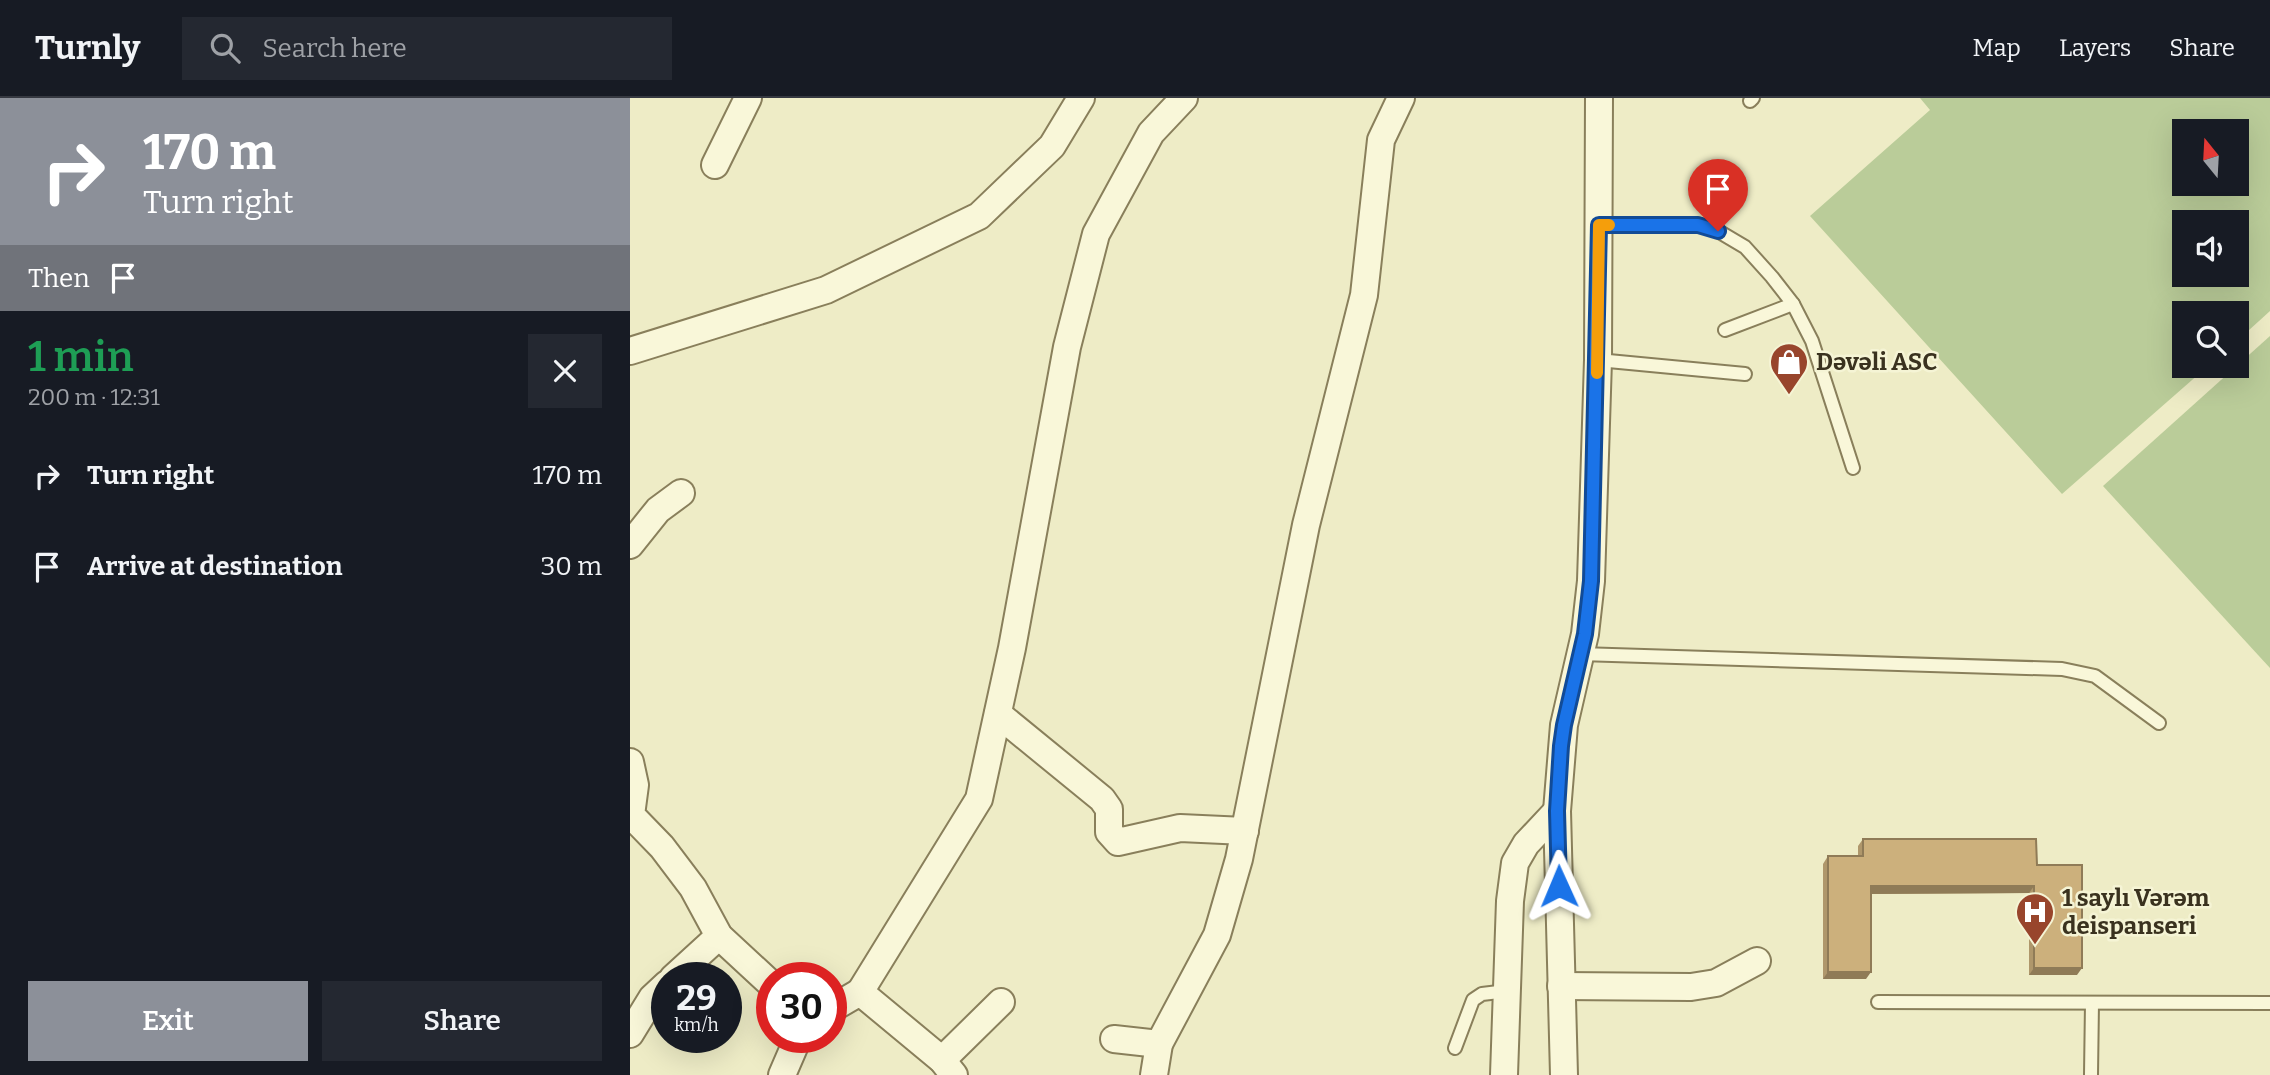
<!DOCTYPE html>
<html lang="en">
<head>
<meta charset="utf-8">
<style>
  :root { --surface:#171b24; --page:#242831; --text:#f1f3f6; --muted:#9ea1a6; --line:#363941; --accent:#8c9099 }
  body { margin:0; font-family:Bitter,serif; background:var(--page); color:var(--text); height:100vh; display:flex; flex-direction:column; font-size:26px; white-space:nowrap }
  * { box-sizing:border-box; margin:0 }
  p { font-size:23px; color:var(--muted) }
  .icon { flex:none; width:38px; height:38px; fill:none; stroke:currentColor; stroke-width:2; stroke-linecap:round; stroke-linejoin:round }
  .map { position:relative; flex:1; overflow:hidden }
  .panel { display:flex; flex-direction:column; background:var(--surface); width:630px }
  .panel>* { flex:none }
  .top-card { background:#8c9099; color:#fff; overflow:hidden }
  .needle { width:46px; rotate:342deg }
  .controls { position:absolute; left:1542px; top:21px; display:grid; gap:14px }
  .controls a { display:grid; place-items:center; width:77px; height:77px; border-radius:0px; background:var(--surface); box-shadow:0 7px 28px #0002; font-size:35px }
  .speed { position:absolute; left:21px; top:864px; display:flex; gap:14px; font-size:35px; font-weight:700; text-align:center }
  .speed>* { display:grid; place-content:center; width:91px; height:91px; border-radius:50%; background:var(--surface); box-shadow:0 7px 28px #0002; line-height:1 }
  .speed small { font-size:18px; font-weight:400 }
  .speed .limit { border:10px solid #d22; background:#fff; color:#111 }
  .pin { position:absolute; display:grid; place-items:center; width:60px; height:60px; color:#fff; margin:-72px -30px; border-radius:50% 50% 50% 0; rotate:-45deg; box-shadow:0 0 7px #0007 }
  .pin .icon { rotate:45deg }
  .me { position:absolute; width:77px; margin:-38px; rotate:359deg; stroke-linejoin:round; filter:drop-shadow(0 0 5px #0008) }
  .turn { display:flex; align-items:center; gap:24px; height:147px; padding:0 28px; font-size:32px }
  .turn .icon { width:91px; height:91px; stroke-width:2.5 }
  .turn b { display:block; font-size:49px; line-height:60px }
  .then { display:flex; align-items:center; height:66px; padding:0 28px; background:#0003; gap:14px; font-size:26px }
  .round { display:grid; place-items:center; flex:none; width:74px; height:74px; border-radius:0px; background:var(--page) }
  .head { display:flex; align-items:center; justify-content:space-between; height:119px; padding:0 28px }
  h1 { font-size:42px; font-weight:600; line-height:52px; color:#1e9e55 }
  .action { display:flex; gap:14px; margin-top:auto; padding:14px 28px }
  .action a { flex:1; height:80px; border-radius:0px; background:var(--accent); color:#fff; font-size:28px; font-weight:600; line-height:80px; text-align:center }
  .action a+a { background:var(--page); color:var(--text) }
  ul { padding:0; list-style:none }
  li { display:flex; align-items:center; gap:21px; height:91px; padding:0 28px }
  li div { flex:1 }
  li b { display:block; font-size:26px }
  li em { font-style:normal }
  header { display:flex; align-items:center; gap:42px; box-sizing:border-box; height:98px; padding:0 35px; background:var(--surface); border-bottom:2px solid var(--line) }
  header strong { font-size:33px }
  nav { display:flex; gap:38px; margin-inline-start:auto; font-size:24px }
  .search { width:490px; height:63px; background:var(--page); display:flex; align-items:center; gap:18px; box-sizing:border-box; padding:0 24px; border-radius:0px; color:var(--muted); font-size:26px }
  main { display:flex; flex:1; min-height:0 }
  .map>svg:first-child { display:block }
  .green { fill:#bacc99; fill-rule:evenodd }
  .lines { fill:none; stroke-linecap:round; stroke-linejoin:round }
  .lane-casing { stroke:#897f5b; stroke-width:16 }
  .street-casing { stroke:#897f5b; stroke-width:30 }
  .lane { stroke:#f9f7d9; stroke-width:12 }
  .street { stroke:#f9f7d9; stroke-width:26 }
  .wall { fill:#af976b }
  .shaded-wall { fill:#8f7b57 }
  .building { fill:#ccb07c; stroke:#8f7b57; stroke-width:2 }
  .route-casing { stroke:#114b97; stroke-width:18 }
  .route { stroke:#1a73e8; stroke-width:12 }
  .slow { stroke:#f59e0b; stroke-width:12 }
  .labels { text-anchor:middle; stroke-width:5; stroke-linejoin:round; paint-order:stroke }
  .poi-label { font-size:24px; font-weight:bold; fill:#3a321f; stroke:#f5f4d5; text-anchor:start }
</style>
</head>
<body>
<header>
<strong>Turnly</strong>
<div class="search"><svg class="icon" aria-label="search" viewBox="0 0 24 24"><circle cx="10" cy="10" r="6"/><path d="M15 15l6 6"/></svg>Search here</div>
<nav><a>Map</a><a>Layers</a><a>Share</a></nav>
</header>
<main>
<section class="panel">
<div class="top-card">
<div class="turn"><svg class="icon" aria-label="right" viewBox="0 0 24 24"><path d="M7 20v-9h11M14 6l5 5-5 5"/></svg><div><b>170 m</b>Turn right</div></div>
<div class="then">Then<svg class="icon" aria-label="arrive" viewBox="0 0 24 24"><path d="M6 21V4h12l-3 4 3 4H6"/></svg></div>
</div>
<div class="head"><div><h1>1 min</h1><p>200 m · 12:31</p></div><a class="round"><svg class="icon" aria-label="close" viewBox="0 0 24 24"><path d="M6 6l12 12M18 6L6 18"/></svg></a></div>
<ul>
<li><svg class="icon" aria-label="right" viewBox="0 0 24 24"><path d="M7 20v-9h11M14 6l5 5-5 5"/></svg><div><b>Turn right</b></div><em>170 m</em></li>
<li><svg class="icon" aria-label="arrive" viewBox="0 0 24 24"><path d="M6 21V4h12l-3 4 3 4H6"/></svg><div><b>Arrive at destination</b></div><em>30 m</em></li>
</ul>
<div class="action"><a>Exit</a><a>Share</a></div>
</section>
<div class="map">
<svg width="1640" height="977" viewBox="0 0 1640 977">
  <rect width="100%" height="100%" fill="#eeecc6"/>
  <!-- green -->
  <g class="green">
    <path d="M1290 0H1640V213L1607 243 1606 215H1554V268H1578L1432 396 1180 118 1300 12ZM1554 33H1606V86H1554ZM1554 124H1606V177H1554Z"/>
    <path d="M1640 238V570L1473 388Z"/>
  </g>
  <g class="lines">
    <defs>
      <g id="lane">
        <path d="M1120 3 1123 0"/>
        <path d="M969 127 1067 126 1088 133 1115 149 1142 179 1163 206 1182 243 1223 370"/>
        <path d="M1095 232 1163 206"/>
        <path d="M968 262 1115 276"/>
        <path d="M950 556 1432 571 1465 578 1529 625"/>
        <path d="M1248 904 1640 905"/>
        <path d="M825 950 843 902 852 896 877 893"/>
        <path d="M1461 977 1462 905"/>
      </g>
      <g id="street">
        <path d="M85 67 118 0"/>
        <path d="M0 253 196 192 349 118 422 48 451 0"/>
        <path d="M0 447 28 412 51 395"/>
        <path d="M368 616 472 701 479 711V734L488 744 550 730 615 733"/>
        <path d="M0 664 5 687 1 717 32 749 63 790 89 838 142 887"/>
        <path d="M43 880 89 838"/>
        <path d="M931 888 1061 889 1086 885 1127 863"/>
        <path d="M230 894 349 701 382 550 437 249 466 136 521 35 554 0"/>
        <path d="M201 911 230 894 312 962 324 977"/>
        <path d="M0 936 22 900 37 886"/>
        <path d="M484 941 529 946"/>
        <path d="M312 962 371 904"/>
        <path d="M152 977 168 940"/>
        <path d="M524 977 529 946 587 837 609 761 676 427 734 197 751 42 771 0"/>
        <path d="M874 977 880 803 885 765 896 746 927 713"/>
        <path d="M934 977 927 713 934 627 955 536 961 483 968 262 969 0"/>
      </g>
    </defs>
    <!-- lane casing -->
    <use href="#lane" class="lane-casing"/>
    <!-- street casing -->
    <use href="#street" class="street-casing"/>
    <!-- lane -->
    <use href="#lane" class="lane"/>
    <!-- street -->
    <use href="#street" class="street"/>
  </g>
  <!-- wall -->
  <path class="wall" d="M1233 741 1407 767 1447 877H1399V795L1241 796 1236 881H1193V766L1198 758H1228V748Z"/>
  <!-- shaded-wall -->
  <g class="shaded-wall">
    <path d="M1241 788H1404L1399 795 1236 796Z"/>
    <path d="M1404 870H1452L1447 877H1399Z"/>
    <path d="M1198 874H1241L1236 881H1193Z"/>
  </g>
  <!-- building -->
  <path class="building" d="M1233 741H1406L1407 767H1452V870H1404V788H1241V874H1198V758H1233Z"/>
  <g class="lines">
    <defs>
      <path id="route" d="M929 788 927 713 931 648 934 627 955 536 961 483 969 127H1068L1088 133"/>
    </defs>
    <!-- route casing -->
    <use href="#route" class="route-casing"/>
    <!-- route -->
    <use href="#route" class="route"/>
    <!-- slow -->
    <path class="slow" d="M967 275 969 127H979"/>
  </g>
  <!-- icons -->
  <defs>
    <symbol id="shop-pin" viewBox="-11 -11 22 30"><path d="M0 17L-7.5 6A9.5 9.5 0 1 1 7.5 6Z" fill="#98452c" stroke="#f5f4d5"/><path d="M-5-2.5h2.3a2.7 3.5 0 0 1 5.4 0H5L5.5 6h-11ZM-1.5-2.5h3a1.5 2.3 0 0 0-3 0Z" fill="#fff"/></symbol>
    <symbol id="hospital-pin" viewBox="-11 -11 22 30"><path d="M0 17L-7.5 6A9.5 9.5 0 1 1 7.5 6Z" fill="#98452c" stroke="#f5f4d5"/><path d="M-5-5h3v3.5h4V-5h3V5h-3V1.5h-4V5h-3Z" fill="#fff"/></symbol>
  </defs>
  <g fill-rule="evenodd">
    <use href="#shop-pin" x="1137" y="242" width="44" height="60"/>
    <use href="#hospital-pin" x="1383" y="792" width="44" height="60"/>
  </g>
  <g class="labels">
    <!-- poi labels -->
    <g class="poi-label">
      <text x="1186" y="272">Dəvəli ASC</text>
      <text x="1432" y="808">1 saylı Vərəm<tspan x="1432" dy="28">deispanseri</tspan></text>
    </g>
  </g>
</svg>
<div class="controls">
<a><svg class="needle" viewBox="-14 -14 28 28"><path d="M0-13l5 13h-10z" fill="#e53935"/><path d="M0 13l5-13h-10z" fill="#9ea1a6"/></svg></a>
<a><svg class="icon" aria-label="sound" viewBox="0 0 24 24"><path d="M4 9h4l5-4v14l-5-4H4zM17 9q2 3 0 6"/></svg></a>
<a><svg class="icon" aria-label="search" viewBox="0 0 24 24"><circle cx="10" cy="10" r="6"/><path d="M15 15l6 6"/></svg></a>
</div>
<div class="speed"><div>29<small>km/h</small></div><div class="limit">30</div></div>
<div class="pin" style="left:1088px;top:133px;background:#d93025"><svg class="icon" aria-label="arrive" viewBox="0 0 24 24"><path d="M6 21V4h12l-3 4 3 4H6"/></svg></div>
<svg class="me" style="left:929px;top:788px" viewBox="-20 -20 40 40"><path d="M0-17L14 15 0 8-14 15z" fill="#1a73e8" stroke="#fff" stroke-width="4"/></svg>
</div>
</main>
</body>
</html>
